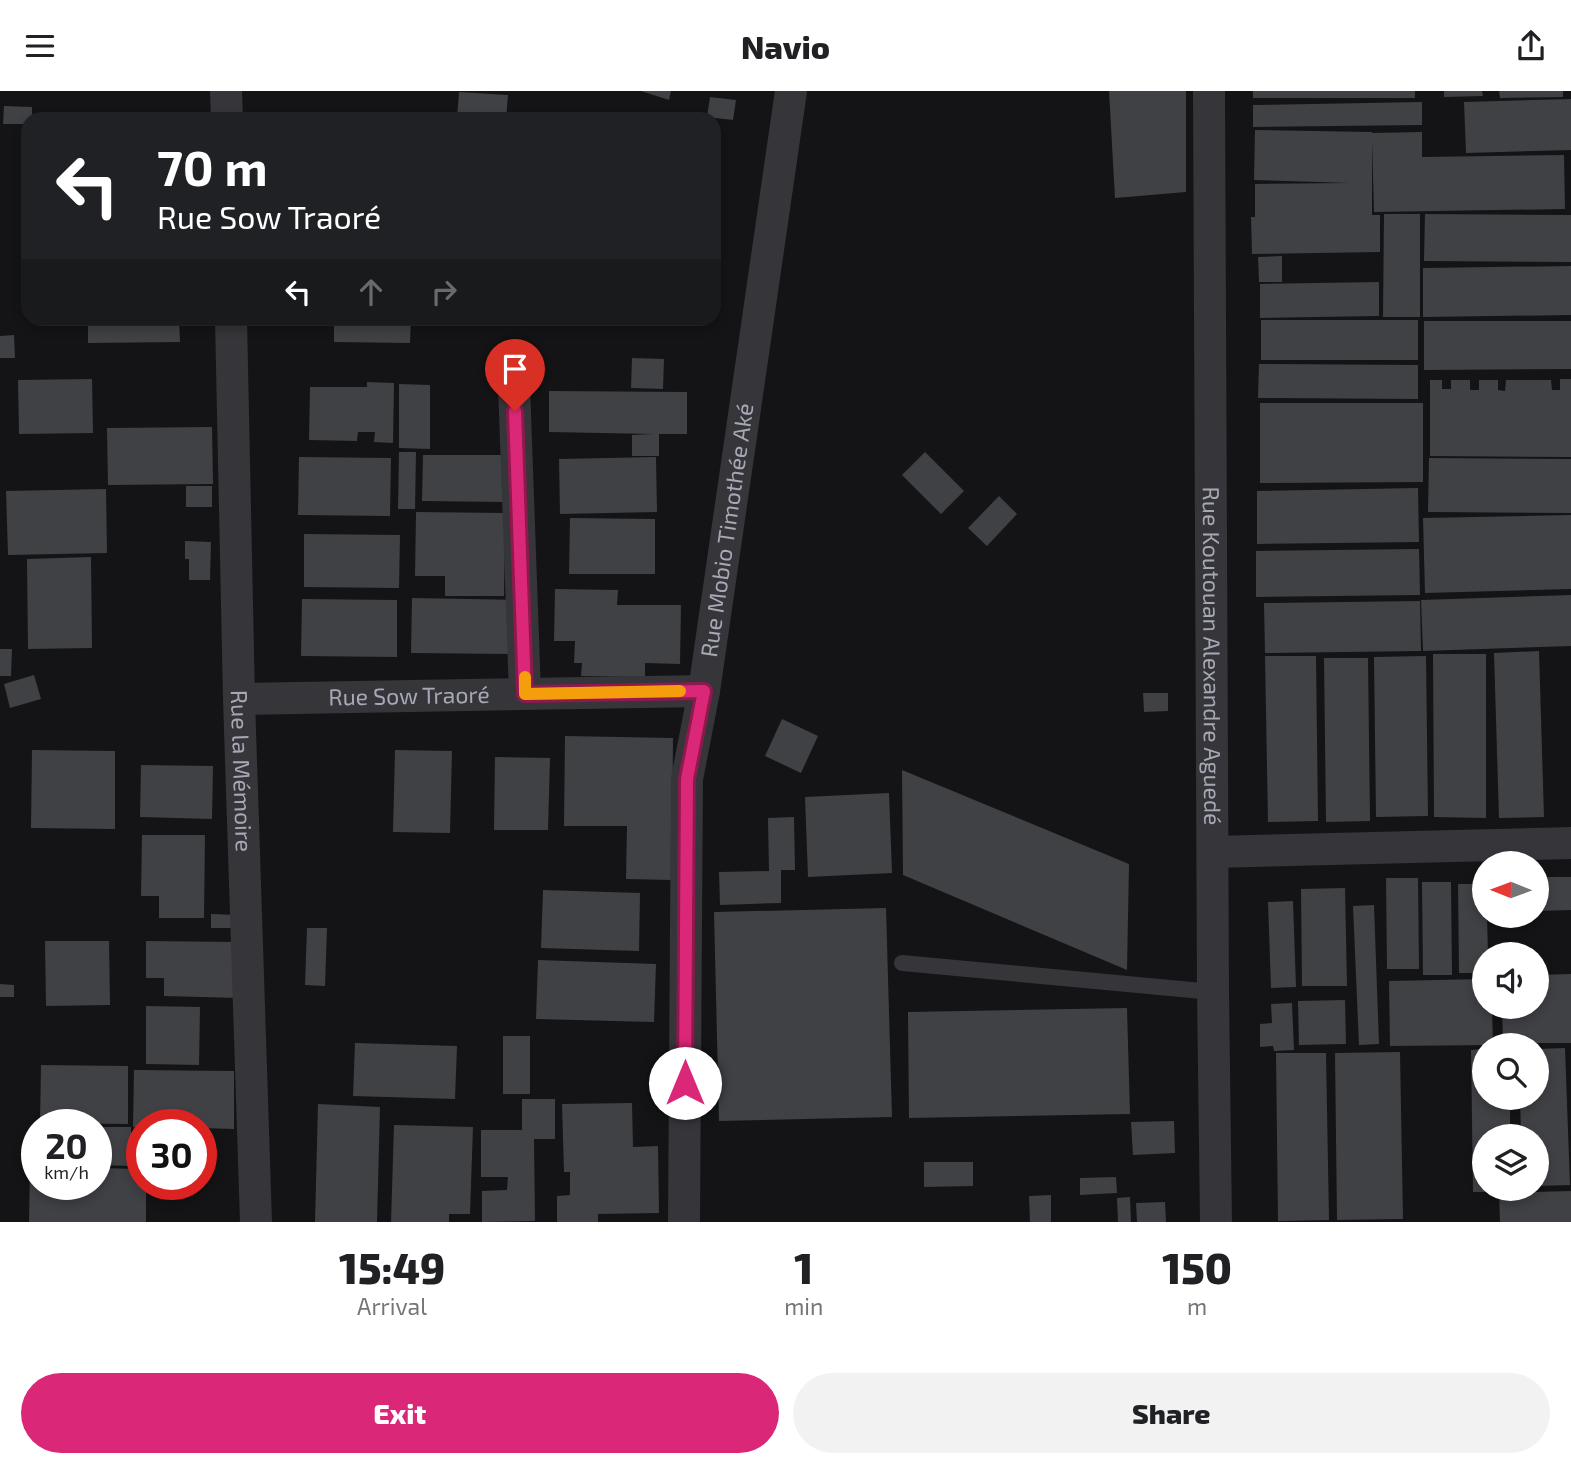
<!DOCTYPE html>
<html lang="en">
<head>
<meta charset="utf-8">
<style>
  :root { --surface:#fff; --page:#f2f2f2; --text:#202124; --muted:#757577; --accent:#db2777 }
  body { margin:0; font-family:"Exo 2",sans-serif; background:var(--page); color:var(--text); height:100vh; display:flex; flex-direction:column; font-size:26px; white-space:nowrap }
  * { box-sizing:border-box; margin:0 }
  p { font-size:23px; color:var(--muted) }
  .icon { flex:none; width:38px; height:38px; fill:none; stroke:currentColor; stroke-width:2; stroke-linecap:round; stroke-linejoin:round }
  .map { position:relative; height:1131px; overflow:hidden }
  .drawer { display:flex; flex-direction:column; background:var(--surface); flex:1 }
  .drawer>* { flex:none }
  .top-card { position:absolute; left:21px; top:21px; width:700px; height:214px; border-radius:21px; box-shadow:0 4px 10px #0003; background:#202124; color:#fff; overflow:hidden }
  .needle { width:46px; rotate:271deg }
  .fabs { position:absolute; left:1472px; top:760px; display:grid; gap:14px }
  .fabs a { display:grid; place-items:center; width:77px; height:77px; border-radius:50%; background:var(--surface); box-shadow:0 4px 10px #0003; font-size:35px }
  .speed { position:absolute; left:21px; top:1018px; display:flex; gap:14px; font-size:35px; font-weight:700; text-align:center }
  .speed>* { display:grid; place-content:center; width:91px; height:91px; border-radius:50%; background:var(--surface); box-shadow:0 4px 10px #0003; line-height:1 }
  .speed small { font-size:18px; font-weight:400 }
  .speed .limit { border:10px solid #d22; background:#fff; color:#111 }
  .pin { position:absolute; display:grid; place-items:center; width:60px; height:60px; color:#fff; margin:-72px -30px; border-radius:50% 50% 50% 0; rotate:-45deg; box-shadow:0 0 7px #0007 }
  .pin .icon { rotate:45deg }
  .me { position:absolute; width:77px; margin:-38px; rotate:0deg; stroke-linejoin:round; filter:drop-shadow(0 0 5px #0008) }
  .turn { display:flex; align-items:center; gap:24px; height:147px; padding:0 21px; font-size:32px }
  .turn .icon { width:91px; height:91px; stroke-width:2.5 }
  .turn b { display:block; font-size:49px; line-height:60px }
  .lanes { display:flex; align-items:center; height:66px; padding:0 21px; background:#0003; justify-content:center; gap:35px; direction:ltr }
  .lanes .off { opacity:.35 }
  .eta { display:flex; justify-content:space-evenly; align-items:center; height:119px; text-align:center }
  .eta b { font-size:42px; font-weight:800; line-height:49px }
  .primary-button { display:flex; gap:14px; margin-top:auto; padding:14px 21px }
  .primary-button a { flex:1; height:80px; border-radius:42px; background:var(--accent); color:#fff; font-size:28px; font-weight:800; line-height:80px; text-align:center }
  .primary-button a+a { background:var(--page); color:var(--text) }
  header { display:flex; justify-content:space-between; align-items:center; height:91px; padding:0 21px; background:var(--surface); font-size:32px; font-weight:800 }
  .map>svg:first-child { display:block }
  .building { fill:#404145 }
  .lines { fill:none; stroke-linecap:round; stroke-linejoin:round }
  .service { stroke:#35353a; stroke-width:16 }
  .minor { stroke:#35353a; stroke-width:32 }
  .route-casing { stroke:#8e194d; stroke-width:18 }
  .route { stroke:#db2777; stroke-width:12 }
  .slow { stroke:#f59e0b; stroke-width:12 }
  .labels { text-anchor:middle; stroke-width:7; stroke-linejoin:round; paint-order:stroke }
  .street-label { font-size:23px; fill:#a6a8b4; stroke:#0f0f10 }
</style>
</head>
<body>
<header><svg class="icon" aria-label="menu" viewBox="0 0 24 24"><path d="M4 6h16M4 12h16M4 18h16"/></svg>Navio<svg class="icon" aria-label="share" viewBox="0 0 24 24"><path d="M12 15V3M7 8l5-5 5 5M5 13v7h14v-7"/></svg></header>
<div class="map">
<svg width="1571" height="1131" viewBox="0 0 1571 1131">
  <rect width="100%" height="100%" fill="#141315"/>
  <!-- building -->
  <g class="building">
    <path d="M641 0H671L669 9Z"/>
    <path d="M1109 0H1186V101L1115 107Z"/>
    <rect x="1253" y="0" width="162" height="7"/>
    <path d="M1444 0H1482L1483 5 1444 6Z"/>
    <path d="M1499 0H1563V6L1500 7Z"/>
    <path d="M459 1 508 4 506 28H457Z"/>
    <path d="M710 6 736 9 733 29 707 26Z"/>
    <path d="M1571 8V59L1466 62 1464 11Z"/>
    <path d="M1422 11V34L1253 36V14Z"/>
    <path d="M4 15 32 16V28H28V33H3Z"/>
    <path d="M1255 39 1372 41V42L1422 41V66L1564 64 1565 118 1374 121 1372 49V124H1380V161L1252 163 1251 126H1255V93L1350 92 1254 89Z"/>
    <path d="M1384 123H1420V226H1383Z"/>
    <path d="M1425 123 1571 124V171L1424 170Z"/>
    <path d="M1282 165V191H1259L1258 166Z"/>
    <path d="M1571 175V224L1423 226V177Z"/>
    <path d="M1379 191V225L1260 227V193Z"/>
    <path d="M88 228H179L180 251 88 252Z"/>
    <path d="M334 228H411L410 252 334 251Z"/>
    <rect x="1261" y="229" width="157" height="40"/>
    <path d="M1424 230H1571V278L1424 279Z"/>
    <path d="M14 244 15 267H0V245Z"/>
    <path d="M632 267 664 268 663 298 631 297Z"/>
    <path d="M1259 273 1418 274V308L1258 307Z"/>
    <path d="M92 288 93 342 19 343 18 289Z"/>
    <path d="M1560 288H1571V366L1430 365V289H1442V298H1451V289H1470V299H1479V289H1498V299L1505 300 1506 289H1551L1552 299H1560Z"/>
    <path d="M367 291 394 292 393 352 374 351 375 341H358L357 350 309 349 310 296H367Z"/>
    <path d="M399 293 430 294V358L399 357Z"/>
    <path d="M549 300 687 301V343H659V365H632V344L653 343 549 341Z"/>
    <path d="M1260 312H1423V391L1260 392Z"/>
    <path d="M212 336 213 393 108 394 107 337Z"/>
    <path d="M399 361H416L415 418H398Z"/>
    <path d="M925 361 964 400 941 423 902 384Z"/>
    <path d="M423 364H507L506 411 422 410Z"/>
    <path d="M299 366 391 367 390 425 298 424Z"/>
    <path d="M656 366 657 421 560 423 559 368Z"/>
    <path d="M1429 367 1571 368V422L1428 421Z"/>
    <rect x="186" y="395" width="26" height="21"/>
    <path d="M1418 397 1419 451 1257 453V400Z"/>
    <path d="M106 398 107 462 8 464 6 400Z"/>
    <path d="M999 405 1017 423 987 455 968 437Z"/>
    <path d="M416 421 505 422 504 505H445V485H415Z"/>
    <path d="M1571 424V498L1425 502 1423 427Z"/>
    <path d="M570 427 655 428V483H569Z"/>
    <path d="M304 443 400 444 399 497 304 496Z"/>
    <path d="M185 450 211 451 210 489H189V468H185Z"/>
    <path d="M1419 458 1420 504 1256 506V460Z"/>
    <path d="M91 466 92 557 28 558 27 468Z"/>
    <path d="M555 498 618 499 617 514H681L680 573 645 572V586L581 585 582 572H574L575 550H554Z"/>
    <path d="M1571 504V555L1423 560 1421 509Z"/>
    <path d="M412 507 518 509 517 563 411 562Z"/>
    <path d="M302 508 397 509V566L301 565Z"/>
    <path d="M1420 510 1421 560 1265 562 1264 512Z"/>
    <path d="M0 558H12L11 585H0Z"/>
    <path d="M1539 560 1544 726 1499 727 1494 562Z"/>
    <path d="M1433 563H1486V727L1434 726Z"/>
    <path d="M1265 565H1316L1318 730 1268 731Z"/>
    <path d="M1426 565 1428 725 1376 726 1374 566Z"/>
    <path d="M1324 567H1368L1370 730 1326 731Z"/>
    <path d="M34 584 41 608 10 617 4 593Z"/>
    <path d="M1143 602H1168V620L1144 621Z"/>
    <path d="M782 628 818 645 801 682 765 665Z"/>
    <path d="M565 645 673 647 672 789 626 788 627 735H564Z"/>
    <path d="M32 659 115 660V738L31 737Z"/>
    <path d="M395 659 452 660 450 742 393 741Z"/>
    <path d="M495 666 550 667 548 739H494Z"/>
    <path d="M141 674 213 675 212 728 140 726Z"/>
    <path d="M902 679 1129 773 1127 879 903 784Z"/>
    <path d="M889 702 892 782 808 786 805 706Z"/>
    <path d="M794 726 795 779H781V812L720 814 719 781 769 780 768 727Z"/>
    <path d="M142 744H205L204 827H159V805H141Z"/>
    <path d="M1536 786H1571V819L1536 820Z"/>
    <path d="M1386 787H1418L1419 878H1387Z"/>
    <path d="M1422 791H1451L1452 884H1423Z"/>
    <path d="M1458 793H1484V824H1487L1488 863H1484V882H1459Z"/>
    <path d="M1345 797 1347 895H1302L1301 798Z"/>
    <path d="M543 799 640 802 639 860 541 857Z"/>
    <path d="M1293 810 1296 896 1271 897 1268 811Z"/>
    <path d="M1374 814 1379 953 1359 954 1353 815Z"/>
    <path d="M886 817 892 1026 719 1030 714 821Z"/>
    <path d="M211 823 238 824V837H211Z"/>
    <path d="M307 837H327L325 895 305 894Z"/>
    <path d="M45 850H109L110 914 46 915Z"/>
    <path d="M146 850 239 851 238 907 164 905V887H146Z"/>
    <path d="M538 869 656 873 654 931 536 928Z"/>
    <path d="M1571 883V952H1503L1502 915H1536V884Z"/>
    <path d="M1484 888V915H1492L1493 954 1390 955 1389 890Z"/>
    <path d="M0 893 14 894V906H0Z"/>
    <path d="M1345 909 1346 953 1299 954 1298 910Z"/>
    <path d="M1292 912 1294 959 1274 960 1273 955 1260 956V933L1272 932 1271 913Z"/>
    <path d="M146 915 200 916 199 974 146 973Z"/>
    <path d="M1127 917 1130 1023 909 1027 908 921Z"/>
    <rect x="503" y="945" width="27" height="58"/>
    <path d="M355 952 457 955 455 1008 353 1005Z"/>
    <path d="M1565 957 1570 1094 1536 1095V1045H1521L1520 1006H1536V958Z"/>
    <path d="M1484 958V1006H1510V1045H1484V1097H1511V1101H1473L1471 959Z"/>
    <path d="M1400 961 1403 1128 1337 1129 1335 962Z"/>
    <path d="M1276 962H1326L1329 1129 1278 1130Z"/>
    <path d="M41 974 128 975V1033L40 1032Z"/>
    <path d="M134 979 234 980V1038L201 1037V1034H142V1037L133 1036Z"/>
    <path d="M522 1008H555V1048H534L535 1130 482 1131V1100L507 1099 508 1086H481V1039H522Z"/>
    <path d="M632 1012 633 1056 658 1055 659 1122 598 1123V1131H557V1105L570 1104V1081H564L562 1013Z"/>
    <path d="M318 1013 380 1016 377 1131H315Z"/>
    <path d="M1174 1030 1175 1062 1133 1064 1131 1031Z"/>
    <path d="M394 1034 473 1036 470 1123H449V1131H391Z"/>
    <path d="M99 1036H131V1075L98 1074Z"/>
    <path d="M924 1071H973V1095L924 1096Z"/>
    <path d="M30 1076H37V1094H96V1077L142 1078V1094H146V1131H29Z"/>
    <path d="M1116 1086 1117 1102 1080 1104V1087Z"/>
    <path d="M1571 1100V1131H1500L1499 1102Z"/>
    <path d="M1051 1104V1131H1030L1029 1105Z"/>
    <path d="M1130 1106 1131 1131H1118L1117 1107Z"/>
    <path d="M1165 1111 1166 1131H1137L1136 1112Z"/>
  </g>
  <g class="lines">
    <!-- service -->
    <path class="service" d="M902 872 1213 901"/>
    <!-- minor -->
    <g class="minor">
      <path d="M226 0 227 28"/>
      <path id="s1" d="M1209 0 1213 901 1216 1131"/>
      <path id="s2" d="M231 228 239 608 256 1131"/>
      <path d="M514 294 525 603"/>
      <path id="s3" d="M239 608 704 600"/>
      <path d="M1213 761 1571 752"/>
      <path id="s4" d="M684 1131 687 688 704 600 791 0"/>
    </g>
  </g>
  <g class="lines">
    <defs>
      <path id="route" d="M515 320 525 603 704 600 687 688 685 992"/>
    </defs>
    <!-- route casing -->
    <use href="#route" class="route-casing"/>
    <!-- route -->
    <use href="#route" class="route"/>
    <!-- slow -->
    <path class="slow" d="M525 586V603L680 600"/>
  </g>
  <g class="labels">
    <!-- street labels -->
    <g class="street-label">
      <text dy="8" stroke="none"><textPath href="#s4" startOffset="695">Rue Mobio Timothée Aké</textPath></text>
      <text dy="8" stroke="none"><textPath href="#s1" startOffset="565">Rue Koutouan Alexandre Aguedé</textPath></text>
      <text dy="8" stroke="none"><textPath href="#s3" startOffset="170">Rue Sow Traoré</textPath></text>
      <text dy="8" stroke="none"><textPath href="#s2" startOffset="452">Rue la Mémoire</textPath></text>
    </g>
  </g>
</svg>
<div class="fabs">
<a><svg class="needle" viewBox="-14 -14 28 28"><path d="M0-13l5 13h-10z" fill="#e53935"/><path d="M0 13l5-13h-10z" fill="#757577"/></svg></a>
<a><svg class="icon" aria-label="sound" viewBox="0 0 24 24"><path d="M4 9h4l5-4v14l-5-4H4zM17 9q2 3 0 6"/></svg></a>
<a><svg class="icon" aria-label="search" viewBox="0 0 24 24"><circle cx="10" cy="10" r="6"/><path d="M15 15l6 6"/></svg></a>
<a><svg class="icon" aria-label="layers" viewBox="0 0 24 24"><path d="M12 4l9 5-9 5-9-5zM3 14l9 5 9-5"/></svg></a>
</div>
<div class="speed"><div>20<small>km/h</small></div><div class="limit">30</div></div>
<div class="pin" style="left:515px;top:320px;background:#d93025"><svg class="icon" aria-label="arrive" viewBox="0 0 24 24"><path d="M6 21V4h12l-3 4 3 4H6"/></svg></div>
<svg class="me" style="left:685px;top:992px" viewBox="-20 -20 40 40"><circle r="19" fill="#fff"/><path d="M0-13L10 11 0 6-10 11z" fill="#db2777"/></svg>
<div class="top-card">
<div class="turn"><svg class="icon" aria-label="left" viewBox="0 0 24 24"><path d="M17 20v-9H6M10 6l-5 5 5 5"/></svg><div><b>70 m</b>Rue Sow Traoré</div></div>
<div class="lanes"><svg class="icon" aria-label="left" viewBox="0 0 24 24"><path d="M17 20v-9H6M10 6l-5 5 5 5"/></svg><svg class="icon off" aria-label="ahead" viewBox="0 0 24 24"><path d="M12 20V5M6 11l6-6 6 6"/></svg><svg class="icon off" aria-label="right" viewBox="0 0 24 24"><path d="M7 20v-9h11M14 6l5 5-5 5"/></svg></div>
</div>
</div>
<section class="drawer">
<div class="eta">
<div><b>15:49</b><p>Arrival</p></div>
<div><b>1</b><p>min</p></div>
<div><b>150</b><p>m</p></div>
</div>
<div class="primary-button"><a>Exit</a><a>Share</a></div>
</section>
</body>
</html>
